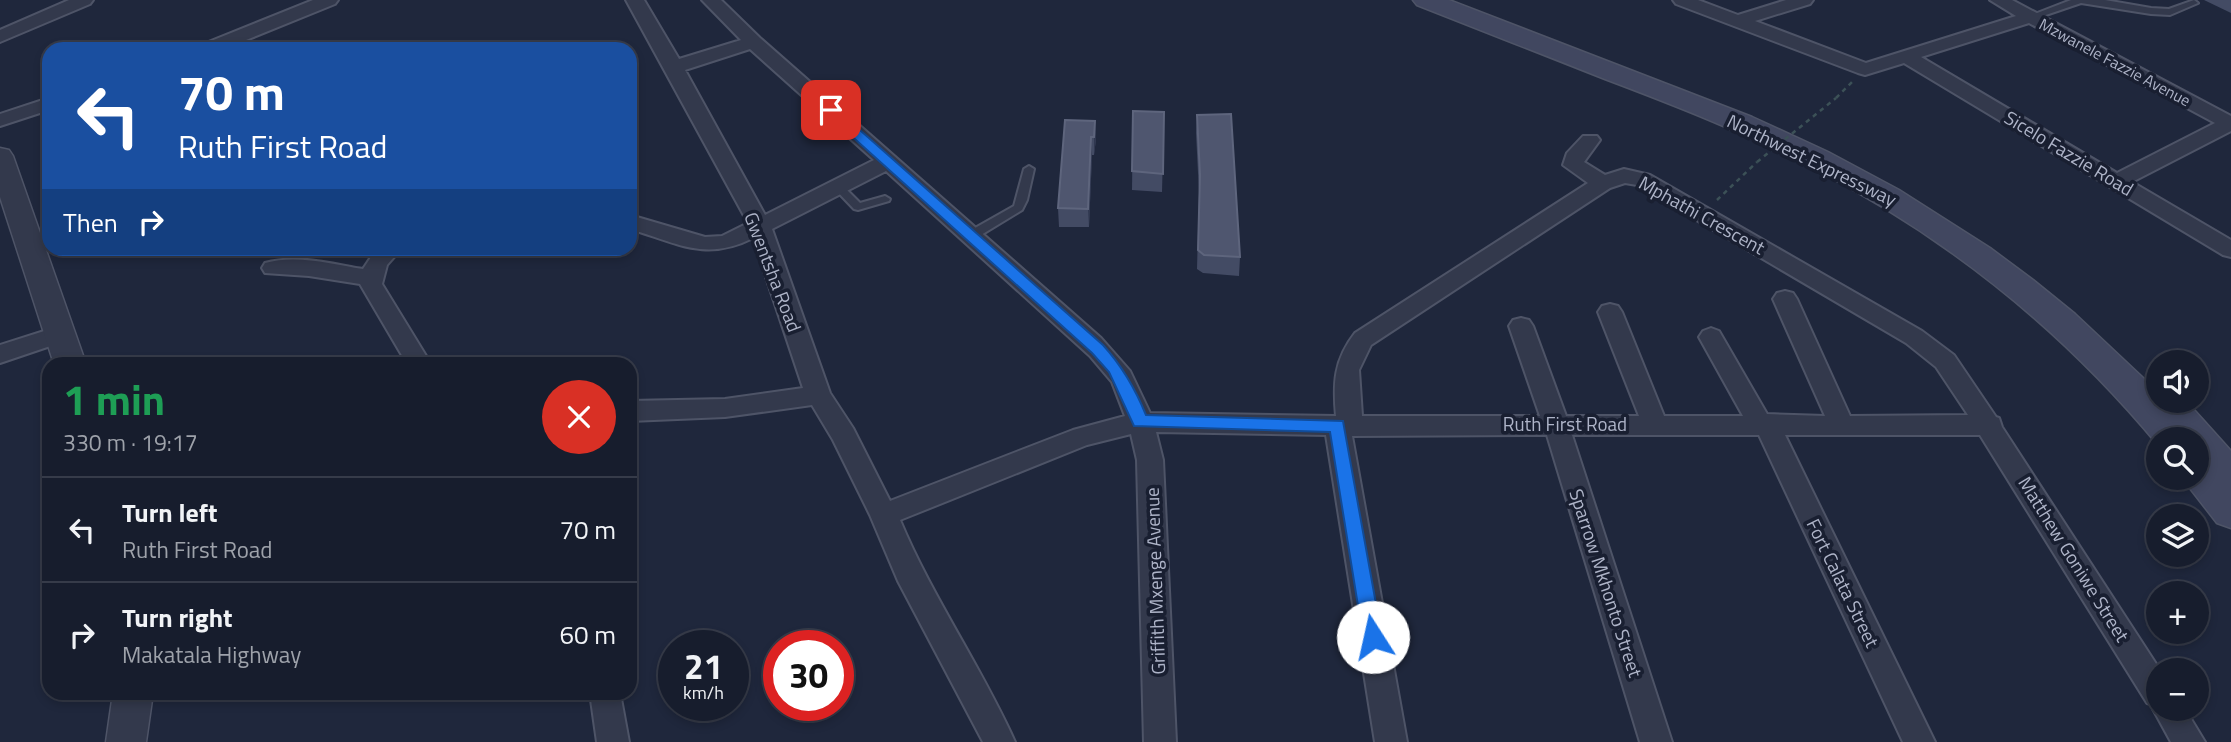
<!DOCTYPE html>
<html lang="en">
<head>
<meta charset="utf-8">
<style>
  :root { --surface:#171d2d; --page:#242a39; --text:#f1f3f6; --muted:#9ea2aa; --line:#363b49 }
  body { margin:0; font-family:"Titillium Web",sans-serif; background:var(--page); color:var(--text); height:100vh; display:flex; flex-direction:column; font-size:26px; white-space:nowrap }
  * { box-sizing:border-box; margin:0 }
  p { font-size:23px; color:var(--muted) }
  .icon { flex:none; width:38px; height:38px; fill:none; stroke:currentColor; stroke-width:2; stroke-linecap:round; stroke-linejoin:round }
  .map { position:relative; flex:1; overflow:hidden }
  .side { position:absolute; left:42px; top:357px; width:595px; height:343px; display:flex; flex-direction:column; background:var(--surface); border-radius:21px; box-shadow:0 4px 10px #0003,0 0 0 2px var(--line) }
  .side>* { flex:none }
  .hud { position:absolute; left:42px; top:42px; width:595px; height:214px; border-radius:21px; box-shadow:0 4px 10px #0003,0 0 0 2px var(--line); background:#1a4fa0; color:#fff; overflow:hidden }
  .controls { position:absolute; left:2146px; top:350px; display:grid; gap:14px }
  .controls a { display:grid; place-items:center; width:63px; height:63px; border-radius:50%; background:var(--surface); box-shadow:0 4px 10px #0003,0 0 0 2px var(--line); font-size:35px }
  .speed { position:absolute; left:658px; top:630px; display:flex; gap:14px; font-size:35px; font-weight:700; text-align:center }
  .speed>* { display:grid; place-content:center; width:91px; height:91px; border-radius:50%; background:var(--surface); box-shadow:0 4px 10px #0003,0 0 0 2px var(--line); line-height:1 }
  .speed small { font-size:18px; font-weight:400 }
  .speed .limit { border:10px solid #d22; background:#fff; color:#111 }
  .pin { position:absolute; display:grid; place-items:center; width:60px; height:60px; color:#fff; margin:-30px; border-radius:14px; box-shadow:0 4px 10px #0006 }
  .me { position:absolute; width:77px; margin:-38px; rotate:350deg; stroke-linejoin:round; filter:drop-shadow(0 0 5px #0008) }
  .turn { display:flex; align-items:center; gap:24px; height:147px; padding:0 21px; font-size:32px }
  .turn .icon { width:91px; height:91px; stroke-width:2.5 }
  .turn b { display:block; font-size:49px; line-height:60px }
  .then { display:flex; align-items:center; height:66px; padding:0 21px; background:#0003; gap:14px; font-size:26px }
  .round { display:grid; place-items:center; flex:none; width:74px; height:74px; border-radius:37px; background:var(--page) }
  .head { display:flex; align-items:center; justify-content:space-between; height:119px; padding:0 21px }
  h1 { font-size:42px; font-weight:700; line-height:52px; color:#1e9e55 }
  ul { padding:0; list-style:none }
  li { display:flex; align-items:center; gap:21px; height:105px; padding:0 21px; border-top:2px solid var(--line) }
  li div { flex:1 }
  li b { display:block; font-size:26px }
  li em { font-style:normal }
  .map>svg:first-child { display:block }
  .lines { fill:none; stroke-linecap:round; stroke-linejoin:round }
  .service-casing { stroke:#4e5467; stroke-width:4 }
  .minor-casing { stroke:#4e5467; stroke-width:4 }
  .tertiary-casing { stroke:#4e5467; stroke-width:3 }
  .secondary-casing { stroke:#4e5467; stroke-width:3 }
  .path { stroke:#3c5157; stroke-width:2.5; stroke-dasharray:4.5 4.5; stroke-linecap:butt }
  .service { fill:#33394c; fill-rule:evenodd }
  .minor { fill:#33394c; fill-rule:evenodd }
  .tertiary { fill:#33394c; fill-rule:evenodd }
  .secondary { fill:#414760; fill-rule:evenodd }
  .path-bridge { stroke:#3c5157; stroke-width:2.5; stroke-dasharray:4.5 4.5; stroke-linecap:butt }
  .wall { fill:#434b64 }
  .shaded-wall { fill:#303850 }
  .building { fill:#4f566f; stroke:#5e657d; stroke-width:2 }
  .route { fill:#1a73e8; stroke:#114b97; stroke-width:2 }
  .labels { text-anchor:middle; stroke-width:7; stroke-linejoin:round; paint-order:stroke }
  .far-street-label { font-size:16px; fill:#aeb4c8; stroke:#191f31 }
  .street-label { font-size:19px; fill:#aeb4c8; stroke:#191f31 }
</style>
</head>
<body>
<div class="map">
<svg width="2231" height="742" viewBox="0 0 2231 742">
  <rect width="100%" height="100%" fill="#1f273c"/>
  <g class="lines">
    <defs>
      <g id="service">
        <path d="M2071 0H2105L2151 8 2169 9 2194 0 2198 3 2170 15 2151 14 2081 3 2034 19 2027 17Z"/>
        <path d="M1029 166 1034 169 1027 200 1022 210 976 238H968L967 235 968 232 1014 206 1024 169Z"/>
        <path d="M838 184 842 185 860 203 885 196 890 199 889 201 858 210 854 209 833 187Z"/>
      </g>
      <g id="minor">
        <path d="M69 0H93L90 4 0 42V30Z"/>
        <path d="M313 0H338L335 4 224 49H199L201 45Z"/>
        <path d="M626 0H644L679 59 741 40 702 0H721L760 38 1101 338 1130 371 1150 413 1336 416C1333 383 1334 360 1355 333L1588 183 1563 165 1567 153 1583 136H1597L1600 140 1584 162 1605 175 1624 169 1650 175 1922 331 1954 355 1996 417 1999 418 2002 427 2160 670H2158V709H2185L2205 742H2171L2153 709 2154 705 2147 703 1980 435H1785L1935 742H1903L1759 435H1572L1672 742H1640L1547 435 1352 436 1407 742H1375L1326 435 1156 432 1163 460 1176 742H1144L1137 460 1131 434 1087 445 900 520C932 597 981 666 1015 742H983L898 581 870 515 833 440 812 405 725 417 630 421V401L725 399 803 388 753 238C706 262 677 243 630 229V215L705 237 722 236 748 223ZM750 49 874 160 765 215 685 70ZM886 171 1090 356 1112 382 1125 416 1073 430 890 501 853 428 830 393 772 229ZM1625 183 1637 185 1906 343 1936 367 1968 415 1850 416 1797 299 1793 293 1785 291 1777 293 1773 299 1825 416 1767 414 1719 331 1711 328 1703 331 1699 337 1743 416H1664L1622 312 1618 306 1610 304 1602 306 1598 312 1639 416H1566L1533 326 1529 320 1521 318 1513 320 1509 326 1540 416H1362L1359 370 1371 345 1610 188Z"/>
        <path d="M1673 0H1698L1738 15 1786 0H1813L1810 4 1755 21 1866 63 2016 16 1990 0H2012L2231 116V131L2132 182 2231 240V257L2223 255 1904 63 1865 75 1858 73 1676 4ZM2029 23 2215 123 2117 173 1921 57Z"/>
        <path d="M49 98V110L0 126V114Z"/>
        <path d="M377 248H402L387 265 382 284 431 364H407L360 284 309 276 265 273 262 268 265 263C296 254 332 264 363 269Z"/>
        <path d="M60 326 68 328 72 334 68 340 0 363V345Z"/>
        <path d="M590 693H620L629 742H597Z"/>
      </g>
      <g id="tertiary">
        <path d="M0 148 9 150 13 156 86 364H54L0 197Z"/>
        <path d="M113 693H153L146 742H106Z"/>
      </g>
      <path id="secondary" d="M1413 0H1449L1752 117 1828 152 1899 190 1990 248 2033 280 2075 314 2158 392V401H2186L2231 451V528L2217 523 2182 478H2196V439H2158V445C2061 328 1944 235 1809 166 1743 132 1674 105 1605 79 1542 54 1480 30 1417 5Z"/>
    </defs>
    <!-- service casing -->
    <use href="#service" class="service-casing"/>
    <!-- minor casing -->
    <use href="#minor" class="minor-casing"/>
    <!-- tertiary casing -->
    <use href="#tertiary" class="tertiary-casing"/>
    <!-- secondary casing -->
    <use href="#secondary" class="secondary-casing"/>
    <!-- path -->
    <g class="path">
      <path d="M1836 98 1852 82"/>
      <path d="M1717 200 1757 162"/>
    </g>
    <!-- service -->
    <use href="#service" class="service"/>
    <!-- minor -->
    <use href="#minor" class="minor"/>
    <!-- tertiary -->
    <use href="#tertiary" class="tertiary"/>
    <!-- secondary -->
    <use href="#secondary" class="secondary"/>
    <!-- path-bridge -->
    <path class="path-bridge" d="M1757 162 1836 98"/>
  </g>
  <!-- wall -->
  <g class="wall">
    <path d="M2204 0H2231V13Z"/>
    <path d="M1133 111 1164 112 1162 192 1132 190Z"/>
    <path d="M1197 115 1240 257 1239 276 1203 273 1197 269 1199 193 1196 133Z"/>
    <path d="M1095 121 1096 139 1094 155H1092L1089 227H1059L1058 208Z"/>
  </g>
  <!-- shaded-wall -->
  <g class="shaded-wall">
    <path d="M1095 121 1096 139 1094 155V137Z"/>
    <path d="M1091 137 1092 155 1089 227 1088 209Z"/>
  </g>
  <!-- building -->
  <g class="building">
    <path d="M1133 111 1164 112 1163 174 1132 171Z"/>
    <path d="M1231 114 1240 257 1204 255 1198 250 1200 175 1197 115Z"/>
    <path d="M1065 120 1095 121 1094 137H1091L1088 209 1058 208Z"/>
  </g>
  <!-- route -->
  <path class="route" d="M831 106 835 108 1103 345C1123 367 1135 388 1146 415L1343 421 1382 637 1380 643 1373 645 1366 643 1363 637 1330 432 1134 426 1109 372 1092 353 826 113 825 110Z"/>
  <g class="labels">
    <!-- far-street labels -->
    <g class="far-street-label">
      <text transform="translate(2115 62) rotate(28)" y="6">Mzwanele Fazzie Avenue</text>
    </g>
    <!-- street labels -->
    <g class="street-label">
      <text transform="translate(2069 153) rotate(31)" y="7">Sicelo Fazzie Road</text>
      <text transform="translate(1812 160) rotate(26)" y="7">Northwest Expressway</text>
      <text transform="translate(1702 215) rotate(29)" y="7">Mphathi Crescent</text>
      <text transform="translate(773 272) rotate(69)" y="7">Gwentsha Road</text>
      <text x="1565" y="431">Ruth First Road</text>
      <text transform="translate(2074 559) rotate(58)" y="7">Matthew Goniwe Street</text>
      <text transform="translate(1155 581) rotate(-92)" y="7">Griffith Mxenge Avenue</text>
      <text transform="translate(1606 583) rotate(72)" y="7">Sparrow Mkhonto Street</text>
      <text transform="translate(1843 583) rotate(64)" y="7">Fort Calata Street</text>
    </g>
  </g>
</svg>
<div class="controls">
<a><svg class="icon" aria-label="sound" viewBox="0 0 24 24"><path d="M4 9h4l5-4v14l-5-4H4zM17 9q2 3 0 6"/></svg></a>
<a><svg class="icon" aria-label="search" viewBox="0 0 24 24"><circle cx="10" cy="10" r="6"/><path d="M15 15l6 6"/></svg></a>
<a><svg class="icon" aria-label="layers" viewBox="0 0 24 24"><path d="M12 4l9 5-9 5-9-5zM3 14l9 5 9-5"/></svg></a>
<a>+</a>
<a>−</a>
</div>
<div class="speed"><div>21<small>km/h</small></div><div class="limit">30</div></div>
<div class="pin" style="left:831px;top:110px;background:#d93025"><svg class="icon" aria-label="arrive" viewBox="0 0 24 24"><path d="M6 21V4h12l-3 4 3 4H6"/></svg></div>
<svg class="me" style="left:1373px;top:637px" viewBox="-20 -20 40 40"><circle r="19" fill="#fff"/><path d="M0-13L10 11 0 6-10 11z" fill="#1a73e8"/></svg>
<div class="hud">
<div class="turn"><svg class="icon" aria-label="left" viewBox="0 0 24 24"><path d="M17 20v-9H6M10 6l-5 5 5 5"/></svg><div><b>70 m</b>Ruth First Road</div></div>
<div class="then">Then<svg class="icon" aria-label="right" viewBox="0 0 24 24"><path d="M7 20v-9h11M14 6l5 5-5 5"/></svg></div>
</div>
<section class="side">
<div class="head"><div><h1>1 min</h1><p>330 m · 19:17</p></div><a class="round" style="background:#d93025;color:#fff"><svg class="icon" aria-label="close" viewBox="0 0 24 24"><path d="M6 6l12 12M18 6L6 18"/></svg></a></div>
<ul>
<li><svg class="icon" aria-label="left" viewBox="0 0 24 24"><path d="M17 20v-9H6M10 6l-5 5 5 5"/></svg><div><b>Turn left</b><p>Ruth First Road</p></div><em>70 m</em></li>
<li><svg class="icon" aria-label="right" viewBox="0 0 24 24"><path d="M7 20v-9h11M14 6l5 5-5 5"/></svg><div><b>Turn right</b><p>Makatala Highway</p></div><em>60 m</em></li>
</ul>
</section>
</div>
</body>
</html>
